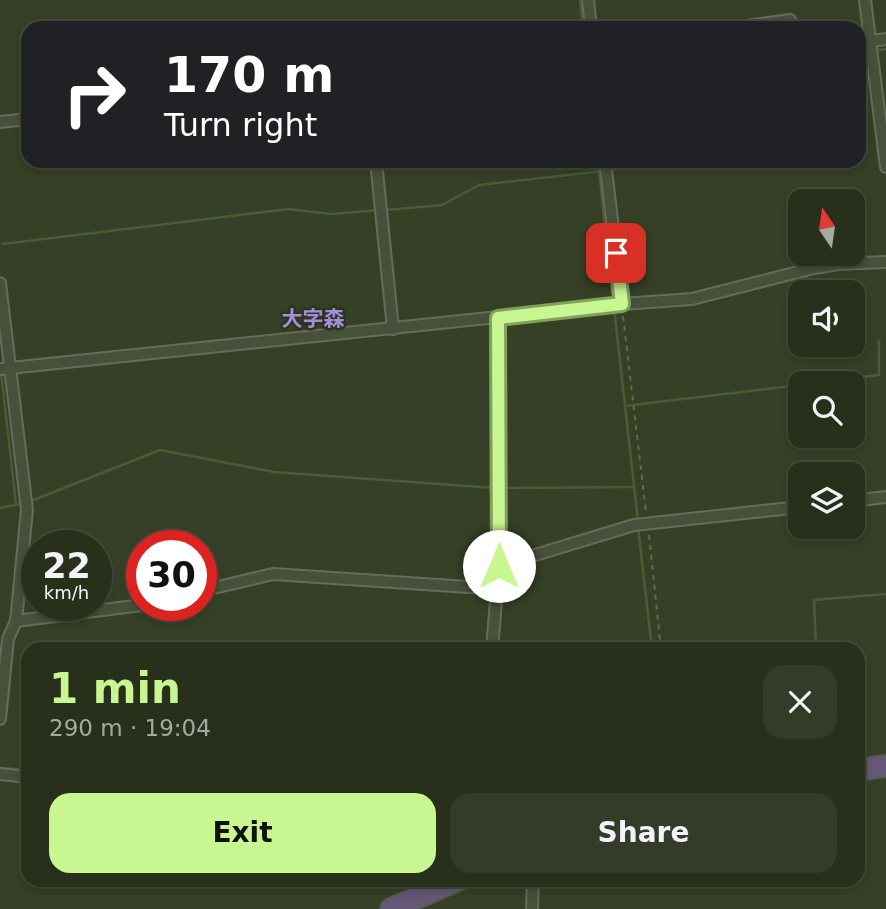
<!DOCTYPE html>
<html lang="en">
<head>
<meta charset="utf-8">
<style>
  :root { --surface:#28301c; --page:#343c29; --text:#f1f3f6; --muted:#a5a9a3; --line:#444b3b; --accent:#c8f691 }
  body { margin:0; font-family:"DejaVu Sans","Noto Sans JP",sans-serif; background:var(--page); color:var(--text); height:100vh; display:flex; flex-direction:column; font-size:26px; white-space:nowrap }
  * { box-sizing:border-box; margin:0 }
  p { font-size:23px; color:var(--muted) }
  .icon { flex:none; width:38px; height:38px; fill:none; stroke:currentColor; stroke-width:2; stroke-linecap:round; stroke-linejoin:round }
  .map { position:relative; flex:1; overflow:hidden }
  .side { position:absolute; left:21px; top:642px; width:844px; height:245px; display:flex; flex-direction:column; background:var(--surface); border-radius:21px; box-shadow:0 4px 10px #0003,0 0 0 2px var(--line) }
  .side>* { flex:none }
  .hud { position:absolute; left:21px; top:21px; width:845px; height:147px; border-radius:21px; box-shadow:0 4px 10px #0003,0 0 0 2px var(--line); background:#202124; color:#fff; overflow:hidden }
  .needle { width:46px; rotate:347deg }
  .buttons { position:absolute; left:788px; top:189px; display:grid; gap:14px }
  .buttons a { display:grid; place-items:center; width:77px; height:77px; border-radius:14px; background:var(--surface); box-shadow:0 4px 10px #0003,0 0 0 2px var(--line); font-size:35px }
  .speed { position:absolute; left:21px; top:530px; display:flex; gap:14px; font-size:35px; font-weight:700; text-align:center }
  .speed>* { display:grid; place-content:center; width:91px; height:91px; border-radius:50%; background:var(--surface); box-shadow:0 4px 10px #0003,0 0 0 2px var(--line); line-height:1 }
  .speed small { font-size:18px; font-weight:400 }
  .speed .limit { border:10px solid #d22; background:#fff; color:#111 }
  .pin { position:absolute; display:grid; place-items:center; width:60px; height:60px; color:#fff; margin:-30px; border-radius:14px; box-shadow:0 4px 10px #0006 }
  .me { position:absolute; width:77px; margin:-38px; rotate:0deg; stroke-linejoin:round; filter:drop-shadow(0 0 5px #0008) }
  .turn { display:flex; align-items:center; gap:24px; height:147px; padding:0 28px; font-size:32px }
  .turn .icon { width:91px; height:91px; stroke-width:2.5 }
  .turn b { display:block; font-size:49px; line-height:60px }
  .round { display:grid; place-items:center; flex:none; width:74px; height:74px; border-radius:21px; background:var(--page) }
  .headline { display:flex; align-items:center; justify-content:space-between; height:119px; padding:0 28px }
  h1 { font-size:42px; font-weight:600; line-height:52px; color:var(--accent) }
  .action { display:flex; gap:14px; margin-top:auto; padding:14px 28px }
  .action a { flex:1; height:80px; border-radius:21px; background:var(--accent); color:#111; font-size:28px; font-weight:600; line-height:80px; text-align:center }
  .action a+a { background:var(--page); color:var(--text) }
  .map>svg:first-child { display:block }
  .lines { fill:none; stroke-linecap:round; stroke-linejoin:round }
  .stream { stroke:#4a5c32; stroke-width:2.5 }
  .street-casing { stroke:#656d58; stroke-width:14 }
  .highway-casing { stroke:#525a45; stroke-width:24 }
  .path { stroke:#686752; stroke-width:2; stroke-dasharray:5 5; stroke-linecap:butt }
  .street { stroke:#47503a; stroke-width:10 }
  .highway { stroke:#655876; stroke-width:21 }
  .route-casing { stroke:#82a05e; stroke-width:18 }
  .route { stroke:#c8f691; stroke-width:12 }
  .labels { text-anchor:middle; stroke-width:5; stroke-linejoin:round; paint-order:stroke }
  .quarter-label { font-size:21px; font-weight:bold; fill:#a48ede; stroke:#2c351f }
</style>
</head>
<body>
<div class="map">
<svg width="886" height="909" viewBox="0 0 886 909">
  <rect width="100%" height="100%" fill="#364026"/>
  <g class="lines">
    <!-- stream -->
    <g class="stream">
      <path d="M580 0 583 28"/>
      <path d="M878 50 886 49"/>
      <path d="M859 53 864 52"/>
      <path d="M598 161 613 302"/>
      <path d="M610 170 668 161"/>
      <path d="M386 210 442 205 479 185 604 171"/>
      <path d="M3 244 288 209 331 214 379 210"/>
      <path d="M614 308 638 521"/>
      <path d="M1 372 16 504"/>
      <path d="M814 383 879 375V341"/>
      <path d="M625 406 800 385"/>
      <path d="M501 488 634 487"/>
      <path d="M31 501 160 450 274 472 494 488"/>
      <path d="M0 508 24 503"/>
      <path d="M638 527 652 649"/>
      <path d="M766 649 816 645 814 600 886 594"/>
      <path d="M0 768 28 770"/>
    </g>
    <defs>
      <g id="street">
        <path d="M588 0 591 28"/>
        <path d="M865 0 886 167"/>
        <path d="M733 28 790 20 792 28"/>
        <path d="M859 43 886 39"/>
        <path d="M0 122 28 119"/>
        <path d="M376 161 393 329"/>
        <path d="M605 161 622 304"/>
        <path d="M0 283 27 510 16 621 8 639 0 719"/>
        <path d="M0 369 622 304 692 299 814 268 838 264 886 262"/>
        <path d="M852 501 886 497"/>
        <path d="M499 566 634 525 800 507"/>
        <path d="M201 591 273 574 498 589"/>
        <path d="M16 621 142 605"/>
        <path d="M492 649 499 566 498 318"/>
        <path d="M0 774 28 777"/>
        <path d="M532 909 533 880"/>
      </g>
      <g id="highway">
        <path d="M858 770 886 766"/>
        <path d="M391 909 458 880"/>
      </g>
    </defs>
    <!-- street casing -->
    <use href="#street" class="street-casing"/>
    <!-- highway casing -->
    <use href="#highway" class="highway-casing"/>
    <!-- path -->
    <g class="path">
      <path d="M623 316 646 512"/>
      <path d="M649 535 661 649"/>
    </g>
    <!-- street -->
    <use href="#street" class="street"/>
    <!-- highway -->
    <use href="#highway" class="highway"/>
  </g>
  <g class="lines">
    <defs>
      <path id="route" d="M499 566 498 318 622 304 616 253"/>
    </defs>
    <!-- route casing -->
    <use href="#route" class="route-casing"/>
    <!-- route -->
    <use href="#route" class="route"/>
  </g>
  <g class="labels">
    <!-- quarter labels -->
    <g class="quarter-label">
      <text x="313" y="326">大字森</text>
    </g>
  </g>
</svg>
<div class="buttons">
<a><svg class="needle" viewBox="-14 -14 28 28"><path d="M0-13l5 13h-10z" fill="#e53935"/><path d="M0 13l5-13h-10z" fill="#a5a9a3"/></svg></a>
<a><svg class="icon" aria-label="sound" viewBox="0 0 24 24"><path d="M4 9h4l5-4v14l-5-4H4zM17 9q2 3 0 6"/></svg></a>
<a><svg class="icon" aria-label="search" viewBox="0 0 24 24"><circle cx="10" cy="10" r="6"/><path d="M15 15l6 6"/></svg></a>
<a><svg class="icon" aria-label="layers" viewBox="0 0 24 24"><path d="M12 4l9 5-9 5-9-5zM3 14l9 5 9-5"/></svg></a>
</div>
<div class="speed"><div>22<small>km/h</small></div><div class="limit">30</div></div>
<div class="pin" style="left:616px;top:253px;background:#d93025"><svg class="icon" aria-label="arrive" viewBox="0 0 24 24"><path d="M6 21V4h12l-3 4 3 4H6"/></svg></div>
<svg class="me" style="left:499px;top:566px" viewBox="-20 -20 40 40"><circle r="19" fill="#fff"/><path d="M0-13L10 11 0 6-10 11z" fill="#c8f691"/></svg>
<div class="hud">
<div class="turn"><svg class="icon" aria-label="right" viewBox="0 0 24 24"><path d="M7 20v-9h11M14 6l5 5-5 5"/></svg><div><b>170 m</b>Turn right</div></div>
</div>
<section class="side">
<div class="headline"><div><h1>1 min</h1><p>290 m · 19:04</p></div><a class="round"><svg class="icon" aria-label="close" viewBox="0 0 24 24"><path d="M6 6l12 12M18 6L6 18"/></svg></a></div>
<div class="action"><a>Exit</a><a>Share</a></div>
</section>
</div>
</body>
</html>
